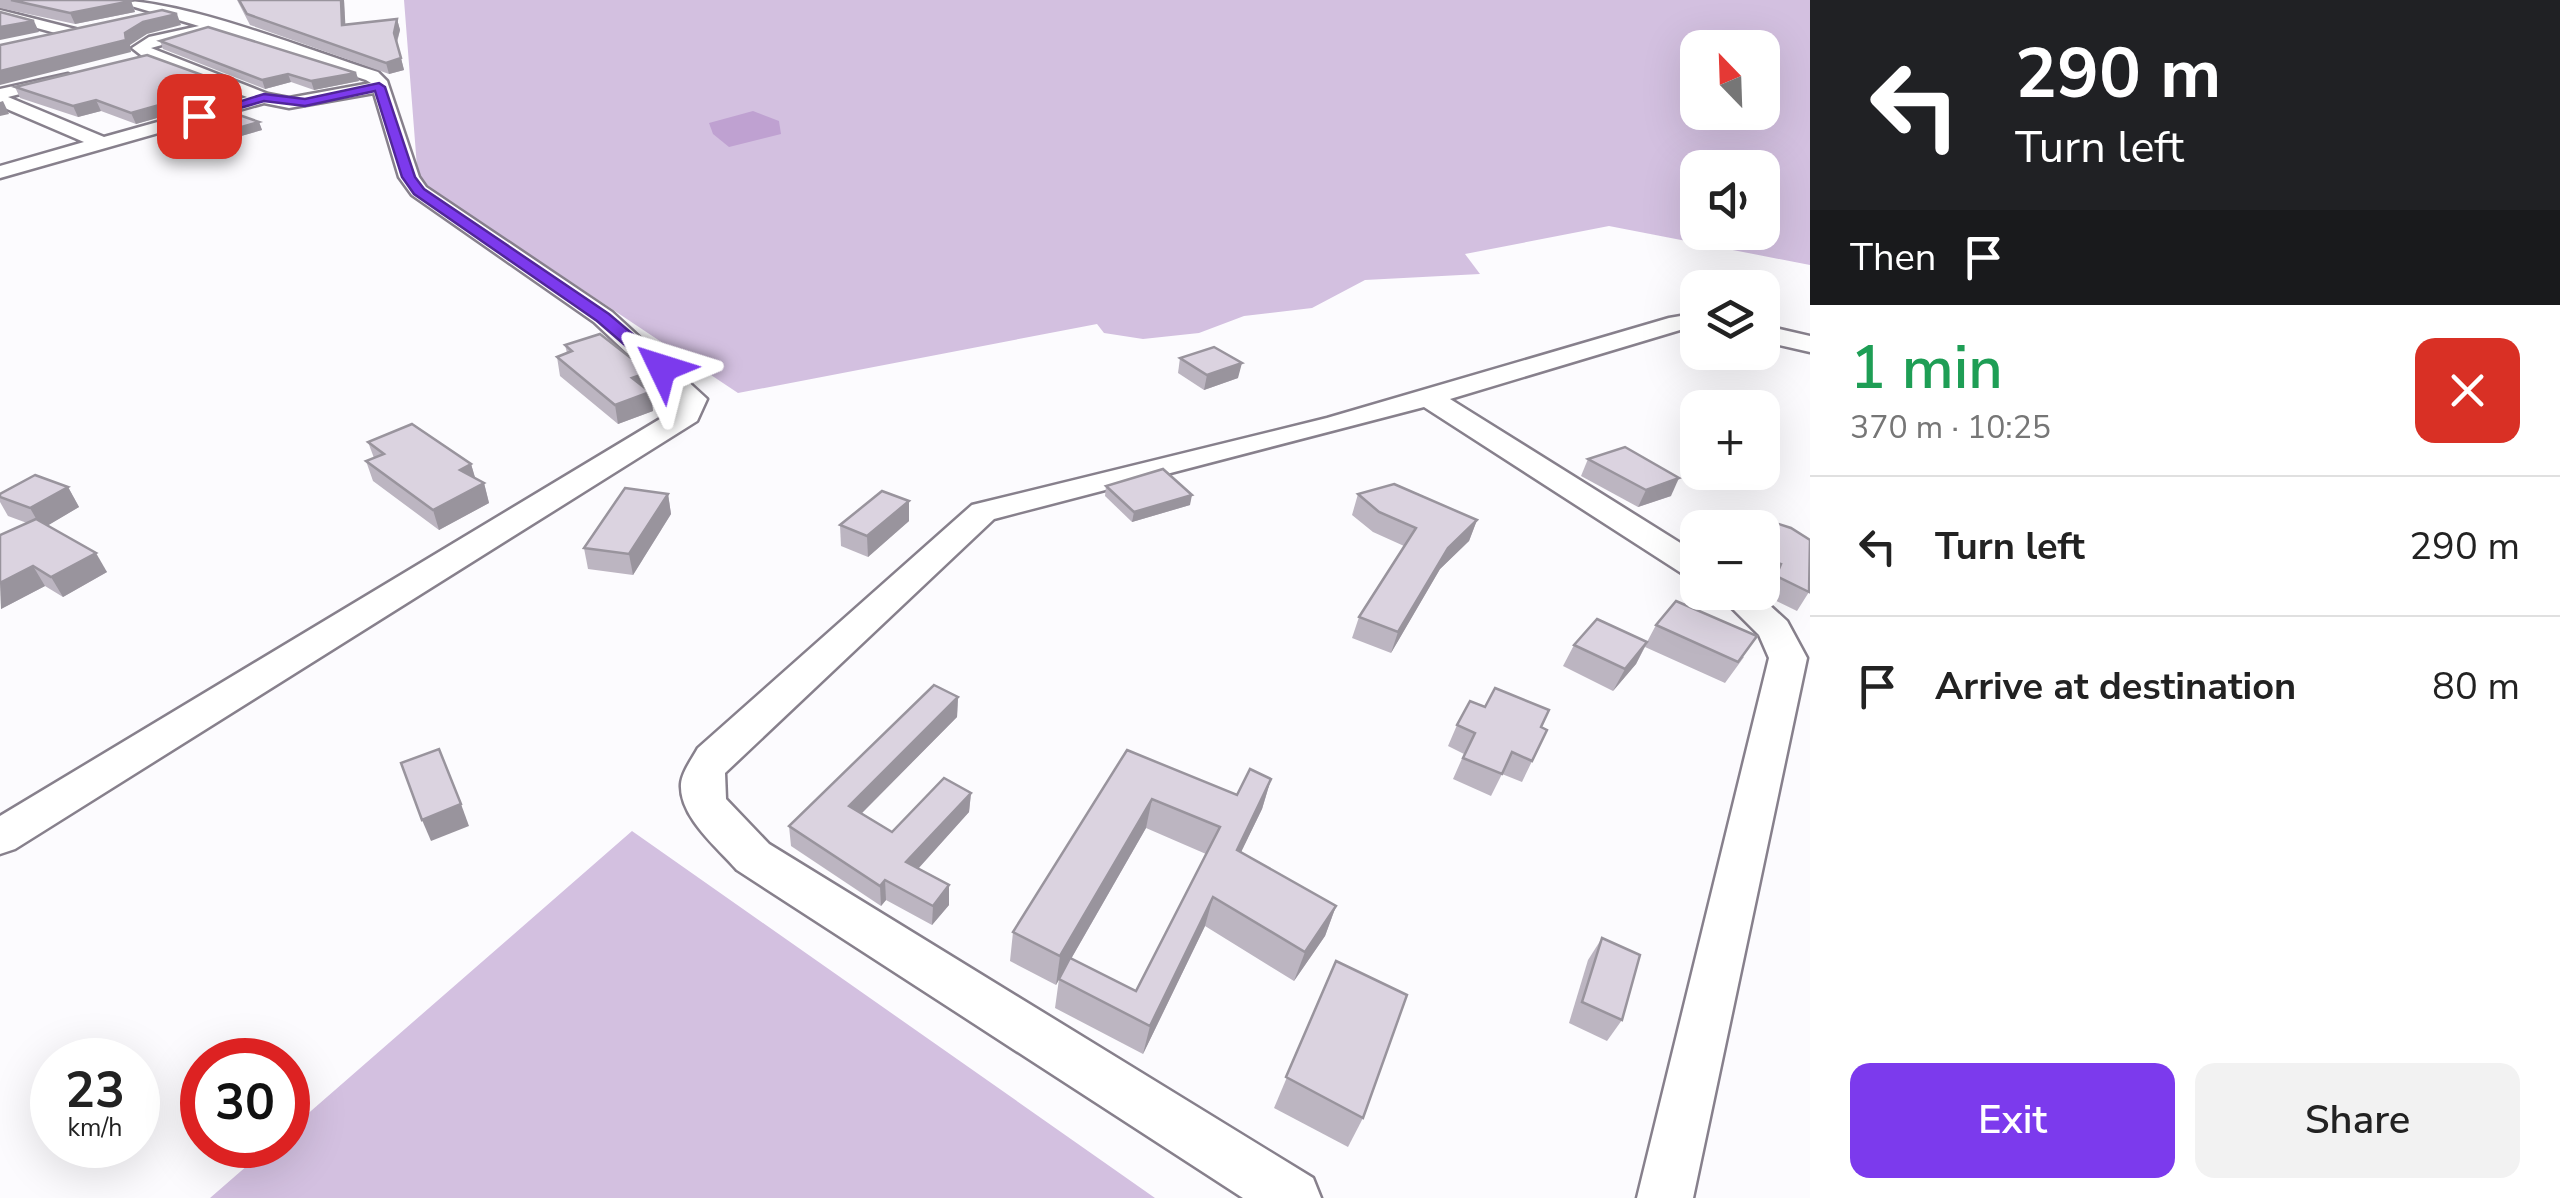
<!DOCTYPE html>
<html lang="en">
<head>
<meta charset="utf-8">
<style>
  :root { --surface:#fff; --page:#f2f2f2; --text:#222; --muted:#767676; --line:#e0e0e0; --accent:#7c3aed }
  body { margin:0; font-family:"Nunito Sans",sans-serif; background:var(--page); color:var(--text); height:100vh; display:flex; flex-direction:column; font-size:38px; white-space:nowrap }
  * { box-sizing:border-box; margin:0 }
  p { font-size:32px; color:var(--muted) }
  .icon { flex:none; width:55px; height:55px; fill:none; stroke:currentColor; stroke-width:2; stroke-linecap:round; stroke-linejoin:round }
  .map { position:relative; flex:1; overflow:hidden }
  .drawer { display:flex; flex-direction:column; background:var(--surface); width:750px }
  .drawer>* { flex:none }
  .banner { background:#202124; color:#fff; overflow:hidden }
  .needle { width:65px; rotate:337deg }
  .fabs { position:absolute; left:1680px; top:30px; display:grid; gap:20px }
  .fabs a { display:grid; place-items:center; width:100px; height:100px; border-radius:20px; background:var(--surface); box-shadow:0 10px 40px #0002; font-size:50px }
  .speed { position:absolute; left:30px; top:1038px; display:flex; gap:20px; font-size:50px; font-weight:700; text-align:center }
  .speed>* { display:grid; place-content:center; width:130px; height:130px; border-radius:50%; background:var(--surface); box-shadow:0 10px 40px #0002; line-height:1 }
  .speed small { font-size:25px; font-weight:400 }
  .speed .limit { border:15px solid #d22; background:#fff; color:#111 }
  .pin { position:absolute; display:grid; place-items:center; width:85px; height:85px; color:#fff; margin:-42px; border-radius:20px; box-shadow:0 5px 15px #0006 }
  .me { position:absolute; width:110px; margin:-55px; rotate:311deg; stroke-linejoin:round; filter:drop-shadow(0 0 8px #0008) }
  .turn { display:flex; align-items:center; gap:35px; height:210px; padding:0 40px; font-size:45px }
  .turn .icon { width:130px; height:130px; stroke-width:2.5 }
  .turn b { display:block; font-size:70px; line-height:85px }
  .then { display:flex; align-items:center; height:95px; padding:0 40px; background:#0003; gap:20px; font-size:38px }
  .round { display:grid; place-items:center; flex:none; width:105px; height:105px; border-radius:20px; background:var(--page) }
  .overview { display:flex; align-items:center; justify-content:space-between; height:170px; padding:0 40px }
  h1 { font-size:60px; font-weight:600; line-height:75px; color:#1e9e55 }
  .primary-button { display:flex; gap:20px; margin-top:auto; padding:20px 40px }
  .primary-button a { flex:1; height:115px; border-radius:20px; background:var(--accent); color:#fff; font-size:40px; font-weight:600; line-height:115px; text-align:center }
  .primary-button a+a { background:var(--page); color:var(--text) }
  ul { padding:0; list-style:none }
  li { display:flex; align-items:center; gap:30px; height:140px; padding:0 40px; border-top:2px solid var(--line) }
  li div { flex:1 }
  li b { display:block; font-size:38px }
  li em { font-style:normal }
  main { display:flex; flex:1; min-height:0 }
  .map>svg:first-child { display:block }
  .green { fill:#d3c0e0; fill-rule:evenodd }
  .water { fill:#bfa1d1 }
  .lines { fill:none; stroke-linecap:round; stroke-linejoin:round }
  .street-casing { stroke:#87808c; stroke-width:5 }
  .street { fill:#fff; fill-rule:evenodd }
  .wall { fill:#bcb5c1; fill-rule:evenodd }
  .shaded-wall { fill:#99949d }
  .building { fill:#dbd3e0; stroke:#99949d; stroke-width:2.5 }
  .route { fill:#7c3aed; stroke:#51269a; stroke-width:2.5 }
</style>
</head>
<body>
<main>
<div class="map">
<svg width="1810" height="1198" viewBox="0 0 1810 1198">
  <rect width="100%" height="100%" fill="#fcfbfe"/>
  <!-- green -->
  <g class="green">
    <path d="M404 0H1810V265L1609 226 1465 254 1480 274 1365 280 1312 308 1244 316 1199 333 1143 339 1104 333 1097 324 738 393 418 180ZM1698 48H1762V112H1698ZM1698 168H1762V232H1698Z"/>
    <path d="M632 831 1155 1198H210L271 1145H288V1131Z"/>
  </g>
  <!-- water -->
  <path class="water" d="M753 111 779 121 781 134 729 147 713 134 709 123Z"/>
  <g class="lines">
    <defs>
      <g id="street">
        <path d="M111 0C186 0 304 49 378 72L387 81 419 177 426 187 612 312 707 399 697 421 15 849 0 854V816L675 410 678 401 594 322 412 195 399 177 374 93 289 108 264 103 0 178V166L84 142 0 106V89L68 74V82L8 97 104 137 247 97 146 59 132 48 149 37 199 26ZM215 30 366 80 371 83 289 98 268 94 151 48Z"/>
        <path d="M0 10 79 30 82 33 74 38 0 18Z"/>
        <path d="M1698 313V329L1680 330 1450 399 1698 554V579L1686 576 1424 407 994 519 725 773 726 799 769 844 1313 1178 1321 1198H1243L737 870C718 848 679 817 681 784 682 772 692 759 698 748L972 505 1327 418 1669 318Z"/>
        <path d="M1762 325 1810 336V352L1762 341Z"/>
        <path d="M1716 592H1755L1787 621 1807 658 1693 1198H1637L1769 658 1759 635Z"/>
      </g>
    </defs>
    <!-- street casing -->
    <use href="#street" class="street-casing"/>
    <!-- street -->
    <use href="#street" class="street"/>
  </g>
  <!-- wall -->
  <g class="wall">
    <path d="M0 0H129L131 1 135 12 75 24 0 8Z"/>
    <path d="M237 0H344L345 25 397 19 400 30 397 43 404 70 389 74 250 25Z"/>
    <path d="M160 41 356 73 359 81 314 90 291 82 265 89 163 49Z"/>
    <path d="M15 87 234 96 136 124 101 111 78 117 20 98Z"/>
    <path d="M259 122 262 130 210 145 176 132 173 124Z"/>
    <path d="M565 345 649 372 653 411 618 424 560 376 557 357 567 353Z"/>
    <path d="M1180 358 1238 378 1204 390 1178 373Z"/>
    <path d="M368 442 471 464 475 478 484 483 489 503 439 530 373 481 366 461 374 458Z"/>
    <path d="M1588 459 1671 496 1638 507 1581 476Z"/>
    <path d="M1106 486 1190 505 1132 522 1105 496Z"/>
    <path d="M68 487 79 507 48 525 107 572 63 597 45 586 1 609 0 535 27 523 8 516 0 502V494Z"/>
    <path d="M668 494 671 514 633 575 588 569 584 548Z"/>
    <path d="M1358 494 1477 520 1469 541 1440 569 1391 653 1352 638 1359 617 1404 546 1373 532 1352 515Z"/>
    <path d="M909 501V521L868 557 841 546 840 525Z"/>
    <path d="M1762 528 1809 592 1797 611 1764 595 1769 584 1762 582Z"/>
    <path d="M1656 625 1744 657 1725 683 1645 647 1636 664 1613 691 1563 666 1574 645 1647 642Z"/>
    <path d="M958 697 957 717 862 813 892 832 971 793 969 812 918 869 949 905 932 925 886 900 881 906 791 846 789 826Z"/>
    <path d="M1457 725 1541 727 1547 730 1522 782 1502 774 1491 796 1453 779 1464 754 1448 746Z"/>
    <path d="M1127 750 1237 795 1271 779 1262 809 1241 852 1336 906 1325 936 1294 981 1205 926 1143 1054 1055 1008 1059 979 1056 985 1010 961 1013 932ZM1146 828 1206 854 1136 991 1071 959Z"/>
    <path d="M1602 938 1622 1020 1607 1041 1569 1023 1588 960Z"/>
    <path d="M1336 961 1363 1118 1348 1147 1274 1108Z"/>
  </g>
  <!-- shaded-wall -->
  <g class="shaded-wall">
    <path d="M341 0H344L346 36 342 25Z"/>
    <path d="M131 1 135 12 75 24 70 13Z"/>
    <path d="M177 14 181 25 147 34 130 45 131 52 0 85V71L125 33 143 22Z"/>
    <path d="M397 19 400 30 396 44 394 33Z"/>
    <path d="M34 21 39 32 0 40V27Z"/>
    <path d="M401 58 404 70 389 74 386 63Z"/>
    <path d="M356 73 359 81 314 90 311 81Z"/>
    <path d="M288 74 291 82 265 89 262 80Z"/>
    <path d="M230 85 234 96 136 124 131 113Z"/>
    <path d="M96 100 101 111 78 117 73 106Z"/>
    <path d="M3 101 9 114 0 116V102Z"/>
    <path d="M259 122 262 130 210 145 207 137Z"/>
    <path d="M1242 363 1238 378 1204 390 1207 375Z"/>
    <path d="M649 372 652 391 635 397 632 378Z"/>
    <path d="M650 392 653 411 618 424 615 405Z"/>
    <path d="M471 464 477 484 460 470Z"/>
    <path d="M1679 478 1671 496 1638 507 1646 490Z"/>
    <path d="M484 483 489 503 439 530 433 510Z"/>
    <path d="M68 487 79 507 42 529 30 508Z"/>
    <path d="M668 494 671 514 633 575 629 554Z"/>
    <path d="M1192 495 1190 505 1132 522 1134 512Z"/>
    <path d="M909 501V521L868 557 867 536Z"/>
    <path d="M1477 520 1469 541 1440 569 1391 653 1398 632 1448 548Z"/>
    <path d="M96 553 107 572 63 597 51 577Z"/>
    <path d="M33 566 45 586 1 609 0 583Z"/>
    <path d="M1647 642 1636 664 1613 691 1625 669Z"/>
    <path d="M958 697 957 717 850 825 849 806Z"/>
    <path d="M1271 779 1262 809 1228 879 1237 850Z"/>
    <path d="M971 793 969 812 906 882V862Z"/>
    <path d="M1152 799 1146 828 1056 985 1060 956Z"/>
    <path d="M461 804 469 826 431 841 422 820Z"/>
    <path d="M885 880 886 900 881 906 880 886Z"/>
    <path d="M949 885V905L932 925 933 906Z"/>
    <path d="M1213 897 1205 926 1143 1054 1150 1026Z"/>
    <path d="M1336 906 1325 936 1294 981 1305 952Z"/>
  </g>
  <!-- building -->
  <g class="building">
    <path d="M11 0H129L131 1 70 13Z"/>
    <path d="M239 0H341L342 25 397 19 394 33 401 58 386 63 247 14Z"/>
    <path d="M162 10 177 14 143 22 125 33 126 40 0 71V45Z"/>
    <path d="M0 12 34 21 0 27Z"/>
    <path d="M208 27 356 73 311 81 288 74 262 80 160 41Z"/>
    <path d="M147 55 230 85 131 113 96 100 73 106 15 87Z"/>
    <path d="M225 110 259 122 207 137 173 124Z"/>
    <path d="M600 334 649 372 632 378 650 392 615 405 557 357 572 351 565 345Z"/>
    <path d="M1214 347 1242 363 1207 375 1180 358Z"/>
    <path d="M412 424 471 464 460 470 484 483 433 510 366 461 384 454 368 442Z"/>
    <path d="M1625 447 1679 478 1646 490 1588 459Z"/>
    <path d="M1163 469 1192 495 1134 512 1106 486Z"/>
    <path d="M35 475 68 487 30 508 0 497V494Z"/>
    <path d="M1394 484 1477 520 1448 548 1398 632 1359 617 1416 528 1379 512 1358 494Z"/>
    <path d="M625 488 668 494 629 554 584 548Z"/>
    <path d="M882 491 909 501 867 536 840 525Z"/>
    <path d="M1757 517 1791 528 1810 540 1809 592 1776 576 1781 564 1762 558V528H1752Z"/>
    <path d="M36 519 96 553 51 577 33 566 0 583V535Z"/>
    <path d="M1676 601 1757 636 1738 662 1656 625Z"/>
    <path d="M1597 619 1647 642 1625 669 1574 645Z"/>
    <path d="M934 685 958 697 849 806 892 832 944 778 971 793 906 862 949 885 933 906 885 880 880 886 789 826Z"/>
    <path d="M1495 688 1549 710 1541 727 1547 730 1532 761 1512 752 1502 774 1463 758 1475 733 1457 725 1470 701 1485 707Z"/>
    <path d="M439 749 461 804 422 820 401 763Z"/>
    <path d="M1127 750 1237 795 1250 769 1271 779 1237 850 1336 906 1305 952 1213 897 1150 1026 1059 979 1070 958 1136 991 1220 827 1152 799 1060 956 1013 932Z"/>
    <path d="M1602 938 1640 955 1622 1020 1582 1002Z"/>
    <path d="M1336 961 1407 995 1363 1118 1286 1077Z"/>
  </g>
  <!-- route -->
  <path class="route" d="M379 83 385 87 415 177 424 189 609 314 668 364V371H655L597 321 414 194 402 177 375 91 305 106 264 101 199 120 193 116 264 94 305 99Z"/>
</svg>
<div class="fabs">
<a><svg class="needle" viewBox="-14 -14 28 28"><path d="M0-13l5 13h-10z" fill="#e53935"/><path d="M0 13l5-13h-10z" fill="#767676"/></svg></a>
<a><svg class="icon" aria-label="sound" viewBox="0 0 24 24"><path d="M4 9h4l5-4v14l-5-4H4zM17 9q2 3 0 6"/></svg></a>
<a><svg class="icon" aria-label="layers" viewBox="0 0 24 24"><path d="M12 4l9 5-9 5-9-5zM3 14l9 5 9-5"/></svg></a>
<a>+</a>
<a>−</a>
</div>
<div class="speed"><div>23<small>km/h</small></div><div class="limit">30</div></div>
<div class="pin" style="left:199px;top:116px;background:#d93025"><svg class="icon" aria-label="arrive" viewBox="0 0 24 24"><path d="M6 21V4h12l-3 4 3 4H6"/></svg></div>
<svg class="me" style="left:662px;top:368px" viewBox="-20 -20 40 40"><path d="M0-17L14 15 0 8-14 15z" fill="#7c3aed" stroke="#fff" stroke-width="4"/></svg>
</div>
<section class="drawer">
<div class="banner">
<div class="turn"><svg class="icon" aria-label="left" viewBox="0 0 24 24"><path d="M17 20v-9H6M10 6l-5 5 5 5"/></svg><div><b>290 m</b>Turn left</div></div>
<div class="then">Then<svg class="icon" aria-label="arrive" viewBox="0 0 24 24"><path d="M6 21V4h12l-3 4 3 4H6"/></svg></div>
</div>
<div class="overview"><div><h1>1 min</h1><p>370 m · 10:25</p></div><a class="round" style="background:#d93025;color:#fff"><svg class="icon" aria-label="close" viewBox="0 0 24 24"><path d="M6 6l12 12M18 6L6 18"/></svg></a></div>
<ul>
<li><svg class="icon" aria-label="left" viewBox="0 0 24 24"><path d="M17 20v-9H6M10 6l-5 5 5 5"/></svg><div><b>Turn left</b></div><em>290 m</em></li>
<li><svg class="icon" aria-label="arrive" viewBox="0 0 24 24"><path d="M6 21V4h12l-3 4 3 4H6"/></svg><div><b>Arrive at destination</b></div><em>80 m</em></li>
</ul>
<div class="primary-button"><a>Exit</a><a>Share</a></div>
</section>
</main>
</body>
</html>
